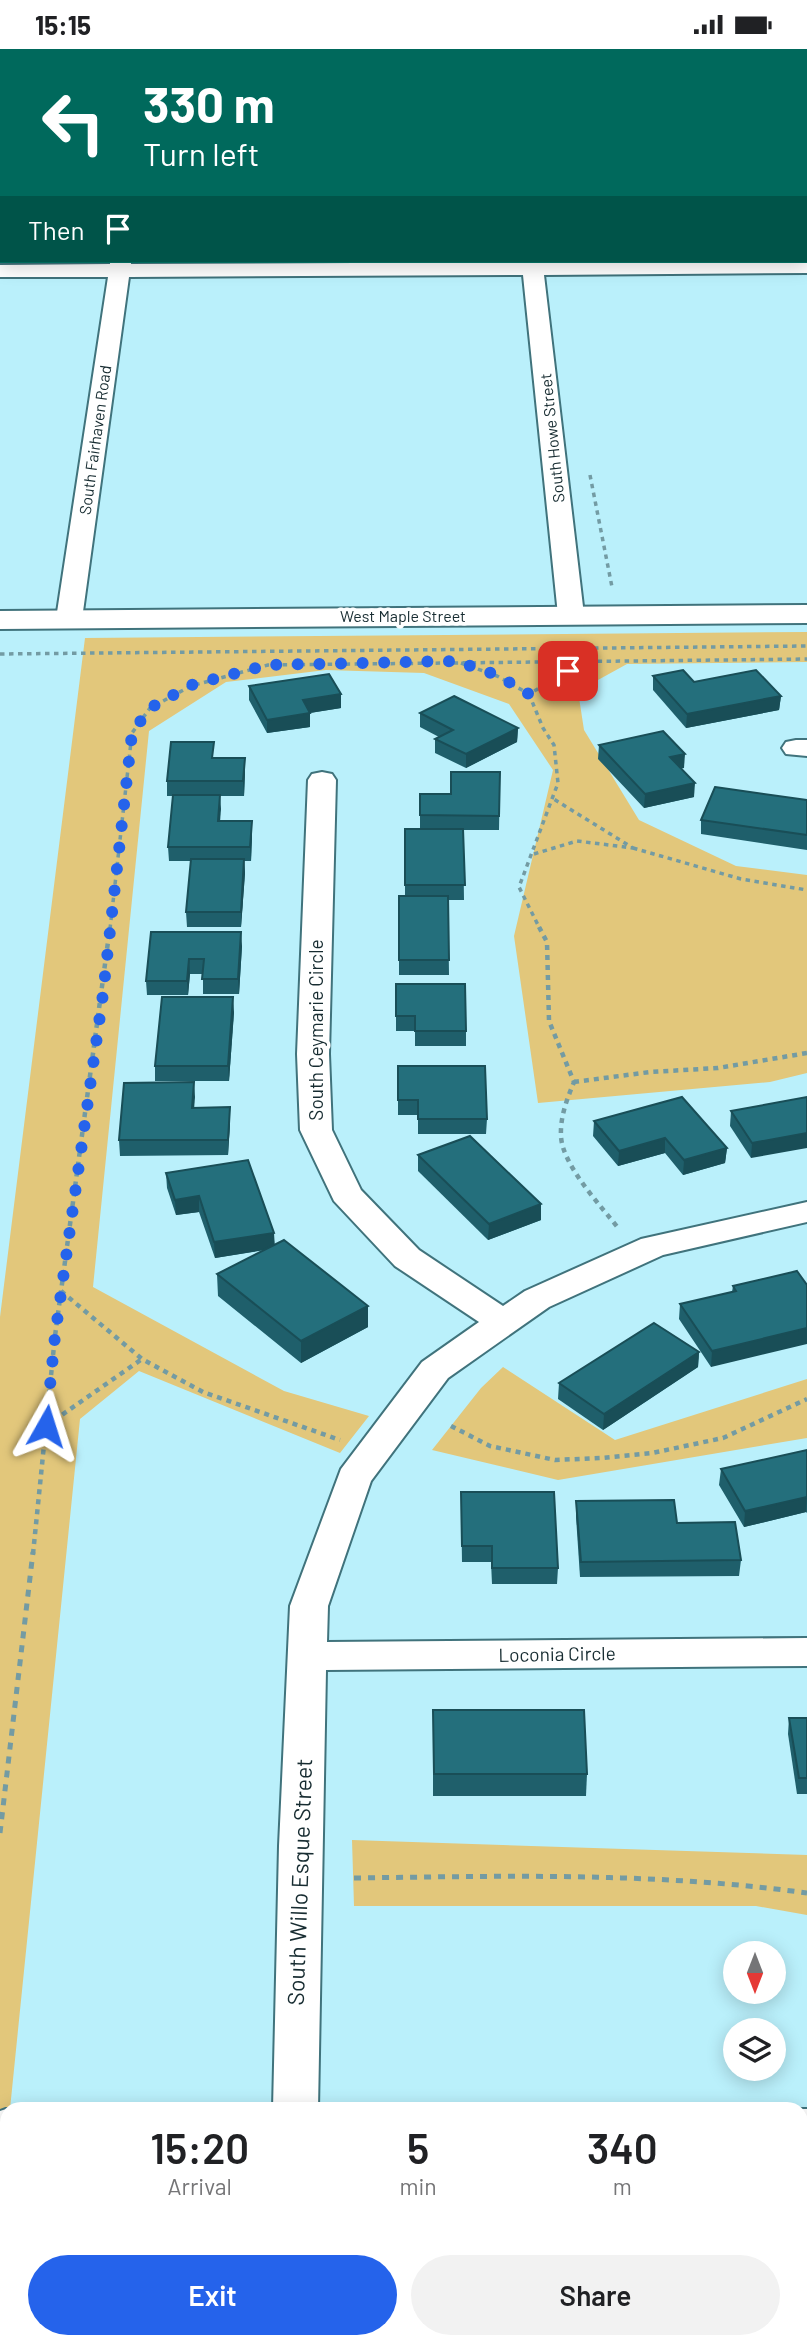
<!DOCTYPE html>
<html lang="en">
<head>
<meta charset="utf-8">
<style>
  :root { --surface:#fff; --page:#f2f2f2; --text:#202124; --muted:#757577; --accent:#2563eb }
  body { margin:0; font-family:Barlow,sans-serif; background:var(--page); color:var(--text); height:100vh; display:flex; flex-direction:column; font-size:26px; white-space:nowrap }
  * { box-sizing:border-box; margin:0 }
  p { font-size:23px; color:var(--muted) }
  .icon { flex:none; width:38px; height:38px; fill:none; stroke:currentColor; stroke-width:2; stroke-linecap:round; stroke-linejoin:round }
  .map { position:relative; flex:1; overflow:hidden }
  .side { position:absolute; left:0px; top:2053px; width:808px; height:247px; display:flex; flex-direction:column; background:var(--surface); border-radius:21px 21px 0 0; box-shadow:0 4px 18px #0003 }
  .side>* { flex:none }
  .guide { position:absolute; left:0px; top:0px; width:808px; height:214px; box-shadow:0 4px 18px #0003; background:#00695c; color:#fff; overflow:hidden }
  .needle { width:46px; rotate:180deg }
  .fabs { position:absolute; left:723px; top:1892px; display:grid; gap:14px }
  .fabs a { display:grid; place-items:center; width:63px; height:63px; border-radius:50%; background:var(--surface); box-shadow:0 4px 18px #0003; font-size:35px }
  .pin { position:absolute; display:grid; place-items:center; width:60px; height:60px; color:#fff; margin:-30px; border-radius:14px; box-shadow:0 4px 10px #0006 }
  .me { position:absolute; width:77px; margin:-38px; rotate:6deg; stroke-linejoin:round; filter:drop-shadow(0 0 5px #0008) }
  .turn { display:flex; align-items:center; gap:24px; height:147px; padding:0 28px; font-size:32px }
  .turn .icon { width:91px; height:91px; stroke-width:2.5 }
  .turn b { display:block; font-size:49px; line-height:60px }
  .then { display:flex; align-items:center; height:66px; padding:0 28px; background:#0003; gap:14px; font-size:26px }
  .eta { display:flex; justify-content:space-evenly; align-items:center; height:119px; text-align:center }
  .eta b { font-size:42px; font-weight:600; line-height:49px }
  .action { display:flex; gap:14px; margin-top:auto; padding:14px 28px }
  .action a { flex:1; height:80px; border-radius:42px; background:var(--accent); color:#fff; font-size:28px; font-weight:600; line-height:80px; text-align:center }
  .action a+a { background:var(--page); color:var(--text) }
  .status { display:flex; justify-content:space-between; align-items:center; height:49px; padding:0 35px; background:var(--surface); direction:ltr }
  .status svg { height:19px; fill:currentColor }
  .map>svg:first-child { display:block }
  .green { fill:#e2c77b }
  .lines { fill:none; stroke-linecap:round; stroke-linejoin:round }
  .street-casing { stroke:#40737c; stroke-width:4 }
  .secondary-casing { stroke:#40737c; stroke-width:4 }
  .path-far2 { stroke:#739ba3; stroke-width:3.5; stroke-dasharray:4.5 4.5; stroke-linecap:butt }
  .path-far1 { stroke:#739ba3; stroke-width:4.5; stroke-dasharray:5 5; stroke-linecap:butt }
  .path { stroke:#739ba3; stroke-width:5; stroke-dasharray:7 7; stroke-linecap:butt }
  .street { fill:#fff; fill-rule:evenodd }
  .secondary { fill:#fff; fill-rule:evenodd }
  .wall { fill:#1f5f6b }
  .shaded-wall { fill:#194e57 }
  .building { fill:#246f7c; stroke:#194e57; stroke-width:2 }
  .route { stroke:#2563eb; stroke-width:12; stroke-dasharray:0 21.6 }
  .labels { text-anchor:middle; stroke-width:7; stroke-linejoin:round; paint-order:stroke }
  .far-street-label { font-size:16px; fill:#172c31; stroke:#fff }
  .street-label { font-size:19px; fill:#172c31; stroke:#fff }
  .near-street-label { font-size:23px; fill:#172c31; stroke:#fff }
</style>
</head>
<body>
<div class="status"><b>15:15</b><svg viewBox="0 0 49 12"><path d="M0 12V9h3v3zM5 12V6h3v6zM10 12V3h3v9zM15 12V0h3v12zM26 1h20v11H26zM47 4h2v5h-2z"/></svg></div>
<div class="map">
<svg width="807" height="2299" viewBox="0 0 807 2299">
  <rect width="100%" height="100%" fill="#baf0fb"/>
  <!-- green -->
  <g class="green">
    <path d="M807 583V613L627 615 578 642 584 681 639 771 736 817 807 826V1024L770 1033 538 1054 514 887 553 721 509 655 424 624 326 621 226 633 149 682 93 1238 284 1342 369 1367 340 1404 139 1322 80 1370 10 2060H7V2091L0 2160V1268L85 589Z"/>
    <path d="M503 1318 615 1391 807 1330V1389L558 1431 432 1401 481 1339Z"/>
    <path d="M352 1791 807 1806V1866L756 1857H354Z"/>
  </g>
  <g class="lines">
    <defs>
      <g id="street">
        <rect x="141" y="0" width="18" height="2"/>
        <rect x="500" y="0" width="18" height="2"/>
        <path d="M110 212H131V215L807 212V224L544 226 584 566 580 571 571 574 562 571 558 566 523 226 129 228 82 570 78 575 69 578 60 575 56 570 108 228H0V216L110 215Z"/>
        <path d="M796 691H807V707L786 705 782 699 786 693Z"/>
        <path d="M322 723 332 725 336 731 329 1005 332 1081 361 1141 419 1201 503 1257 525 1242 641 1190 807 1153V1173L663 1206 549 1258 448 1329 371 1432 328 1557 327 1593 807 1589V1617L326 1621 318 2060H273L279 1797 290 1557 341 1420 422 1313 479 1273 395 1217 334 1152 300 1081 297 1005 308 731 312 725Z"/>
        <path d="M6 2060H7V2098L0 2096V2062Z"/>
        <rect x="802" y="2060" width="5" height="38"/>
        <rect x="268" y="2292" width="48" height="7"/>
      </g>
      <path id="secondary" d="M807 556V574L0 580V562Z"/>
    </defs>
    <!-- street casing -->
    <use href="#street" class="street-casing"/>
    <!-- secondary casing -->
    <use href="#secondary" class="secondary-casing"/>
    <!-- path-far2 -->
    <g class="path-far2">
      <path d="M590 426 612 538"/>
      <path d="M0 605 807 597"/>
      <path d="M461 614 497 627 529 645 587 611"/>
      <path d="M529 645 543 679 554 696 558 734 519 838 540 880"/>
      <path d="M633 799 741 830 807 841"/>
      <path d="M534 805 577 792 633 799 552 749"/>
      <path d="M110 880 132 684 150 659 191 637 268 616 807 610"/>
    </g>
    <!-- path-far1 -->
    <g class="path-far1">
      <path d="M539 878 547 893 549 972 574 1033C567 1050 560 1068 561 1087 562 1116 601 1157 619 1180"/>
      <path d="M574 1033 650 1023 718 1019 807 1004"/>
      <path d="M61 1242 142 1310 203 1343 340 1391"/>
      <path d="M46 1377 142 1310"/>
      <path d="M451 1377 490 1397 555 1411 601 1409 652 1404 723 1389 807 1350"/>
      <path d="M33 1505 55 1287 110 878"/>
    </g>
    <!-- path -->
    <g class="path">
      <path d="M0 1784 33 1503"/>
      <path d="M354 1829C506 1827 656 1823 807 1844"/>
    </g>
    <!-- street -->
    <use href="#street" class="street"/>
    <!-- secondary -->
    <use href="#secondary" class="secondary"/>
  </g>
  <!-- wall -->
  <g class="wall">
    <path d="M653 627 781 647 779 661 686 679 653 641Z"/>
    <path d="M249 637 341 659 310 664V678L267 684 249 651Z"/>
    <path d="M420 664 518 679 517 693 466 719 435 704V690L439 688 420 678Z"/>
    <path d="M599 696 684 719H681L694 748 644 759 598 710Z"/>
    <path d="M214 709H245V723L244 747H220V772L252 786 251 812H244L245 824 241 878H187L186 863 191 812H169L168 798 173 747H167V732Z"/>
    <path d="M500 723 499 781H463L464 851H448L449 926H399V847H405V780H420V745H451Z"/>
    <path d="M807 751V801L701 785V771Z"/>
    <path d="M151 883 242 897 239 945H203V925H190L188 946H147L146 932Z"/>
    <path d="M396 935 466 982V997H415V982H396Z"/>
    <path d="M234 963 229 1032H155V1017Z"/>
    <path d="M398 1017 487 1070 486 1085H418V1066H398Z"/>
    <path d="M194 1033V1059L230 1073 228 1106 120 1107 119 1091Z"/>
    <path d="M807 1048 751 1109 730 1077 731 1062Z"/>
    <path d="M594 1072 727 1099 725 1114 683 1126 665 1104 618 1117 593 1087Z"/>
    <path d="M418 1106 541 1155V1171L488 1191 418 1122Z"/>
    <path d="M166 1124 368 1257V1278L301 1314 218 1247 217 1225 265 1201 215 1209 199 1163 176 1166 167 1139Z"/>
    <path d="M807 1236 711 1318 679 1270 680 1255 732 1243 733 1237Z"/>
    <path d="M699 1303 698 1318 603 1381 558 1350 559 1334Z"/>
    <path d="M807 1401V1464L806 1463 744 1478 719 1436 721 1420Z"/>
    <path d="M461 1443 558 1519 557 1535H492L491 1513H462Z"/>
    <path d="M576 1452 677 1474 741 1511 739 1527 580 1528 576 1468Z"/>
    <path d="M433 1661 587 1725 586 1747H433Z"/>
    <path d="M789 1669H807V1745H797L788 1685Z"/>
  </g>
  <!-- shaded-wall -->
  <g class="shaded-wall">
    <path d="M341 645V659L303 665V651Z"/>
    <path d="M781 647 779 661 686 679 687 665Z"/>
    <path d="M310 664V678L267 684V671Z"/>
    <path d="M518 679 517 693 466 719V705Z"/>
    <path d="M685 705 684 719 669 722 670 708Z"/>
    <path d="M245 709V723L244 747 243 732Z"/>
    <path d="M695 734 694 748 644 759 645 745Z"/>
    <path d="M220 746 221 760 219 786 218 772Z"/>
    <path d="M252 772V786L251 812 250 798Z"/>
    <path d="M244 810 245 824 241 878V863Z"/>
    <path d="M241 883 242 897 239 945 238 930Z"/>
    <path d="M189 910 190 925 188 946 187 932Z"/>
    <path d="M233 948 234 963 229 1032 228 1017Z"/>
    <path d="M194 1033 195 1048 193 1074 192 1059Z"/>
    <path d="M230 1058V1073L228 1106V1091Z"/>
    <path d="M807 1084V1099L751 1109 752 1094Z"/>
    <path d="M665 1089V1104L618 1117 619 1102Z"/>
    <path d="M727 1099 725 1114 683 1126 684 1111Z"/>
    <path d="M199 1147V1163L176 1166 175 1151Z"/>
    <path d="M541 1155V1171L488 1191 489 1175Z"/>
    <path d="M274 1184 275 1199 215 1209 214 1193Z"/>
    <path d="M368 1257V1278L301 1314V1292Z"/>
    <path d="M807 1279V1295L711 1318 712 1302Z"/>
    <path d="M699 1303 698 1318 603 1381 604 1365Z"/>
    <path d="M807 1448 806 1463 744 1478 745 1462Z"/>
  </g>
  <!-- building -->
  <g class="building">
    <path d="M683 621 694 633 756 621 781 647 687 665 653 627Z"/>
    <path d="M329 625 341 645 303 651 310 664 267 671 249 637Z"/>
    <path d="M454 647 518 679 466 705 435 690 453 681 420 664Z"/>
    <path d="M663 682 685 705 670 708 695 734 645 745 599 696Z"/>
    <path d="M171 693H214L212 709H245L243 732H167Z"/>
    <path d="M451 723H500L499 767 420 766V745H451Z"/>
    <path d="M715 738 807 751V786L701 771Z"/>
    <path d="M173 746H220L218 772H252L250 798H168Z"/>
    <path d="M405 780H463L465 836H405Z"/>
    <path d="M191 810H244L241 863H186Z"/>
    <path d="M399 847H448L449 911H399Z"/>
    <path d="M151 883H241L238 930H202L204 910H189L187 932H146Z"/>
    <path d="M396 935H465L466 982H415V967H396Z"/>
    <path d="M162 948H233L228 1017H155Z"/>
    <path d="M398 1017H485L487 1070H418V1051H398Z"/>
    <path d="M194 1033 192 1059 230 1058 228 1091H119L124 1034Z"/>
    <path d="M682 1048 727 1099 684 1111 665 1089 619 1102 594 1072Z"/>
    <path d="M807 1048V1084L752 1094 731 1062Z"/>
    <path d="M470 1087 541 1155 489 1175 418 1106Z"/>
    <path d="M248 1111 274 1184 214 1193 199 1147 175 1151 166 1124Z"/>
    <path d="M284 1191 368 1257 301 1292 217 1225Z"/>
    <path d="M797 1222 807 1236V1279L712 1302 680 1255 736 1242 733 1237Z"/>
    <path d="M654 1274 699 1303 604 1365 559 1334Z"/>
    <path d="M807 1401V1448L745 1462 721 1420Z"/>
    <path d="M461 1443H554L558 1519H492V1497H462Z"/>
    <path d="M674 1451 677 1474 735 1473 741 1511 581 1513 576 1452Z"/>
    <path d="M433 1661H584L587 1725H434Z"/>
    <path d="M789 1669H807V1729H799Z"/>
  </g>
  <g class="lines">
    <!-- route -->
    <path class="route" d="M46 1377 55 1287 103 945 132 684 150 659 191 636 268 616 456 612 497 626 529 645 568 622"/>
  </g>
  <g class="labels">
    <!-- far-street labels -->
    <g class="far-street-label">
      <text transform="translate(552 389) rotate(-96)" y="6">South Howe Street</text>
      <text transform="translate(95 391) rotate(-82)" y="6">South Fairhaven Road</text>
      <text x="403" y="573">West Maple Street</text>
    </g>
    <!-- street labels -->
    <g class="street-label">
      <text transform="translate(316 981) rotate(-90)" y="7">South Ceymarie Circle</text>
      <text transform="translate(557 1605) rotate(-1)" y="7">Loconia Circle</text>
    </g>
    <!-- near-street labels -->
    <g class="near-street-label">
      <text transform="translate(300 1833) rotate(-88)" y="8">South Willo Esque Street</text>
    </g>
  </g>
</svg>
<div class="fabs">
<a><svg class="needle" viewBox="-14 -14 28 28"><path d="M0-13l5 13h-10z" fill="#e53935"/><path d="M0 13l5-13h-10z" fill="#757577"/></svg></a>
<a><svg class="icon" aria-label="layers" viewBox="0 0 24 24"><path d="M12 4l9 5-9 5-9-5zM3 14l9 5 9-5"/></svg></a>
</div>
<div class="pin" style="left:568px;top:622px;background:#d93025"><svg class="icon" aria-label="arrive" viewBox="0 0 24 24"><path d="M6 21V4h12l-3 4 3 4H6"/></svg></div>
<svg class="me" style="left:46px;top:1377px" viewBox="-20 -20 40 40"><path d="M0-17L14 15 0 8-14 15z" fill="#2563eb" stroke="#fff" stroke-width="4"/></svg>
<div class="guide">
<div class="turn"><svg class="icon" aria-label="left" viewBox="0 0 24 24"><path d="M17 20v-9H6M10 6l-5 5 5 5"/></svg><div><b>330 m</b>Turn left</div></div>
<div class="then">Then<svg class="icon" aria-label="arrive" viewBox="0 0 24 24"><path d="M6 21V4h12l-3 4 3 4H6"/></svg></div>
</div>
<section class="side">
<div class="eta">
<div><b>15:20</b><p>Arrival</p></div>
<div><b>5</b><p>min</p></div>
<div><b>340</b><p>m</p></div>
</div>
<div class="action"><a>Exit</a><a>Share</a></div>
</section>
</div>
</body>
</html>
